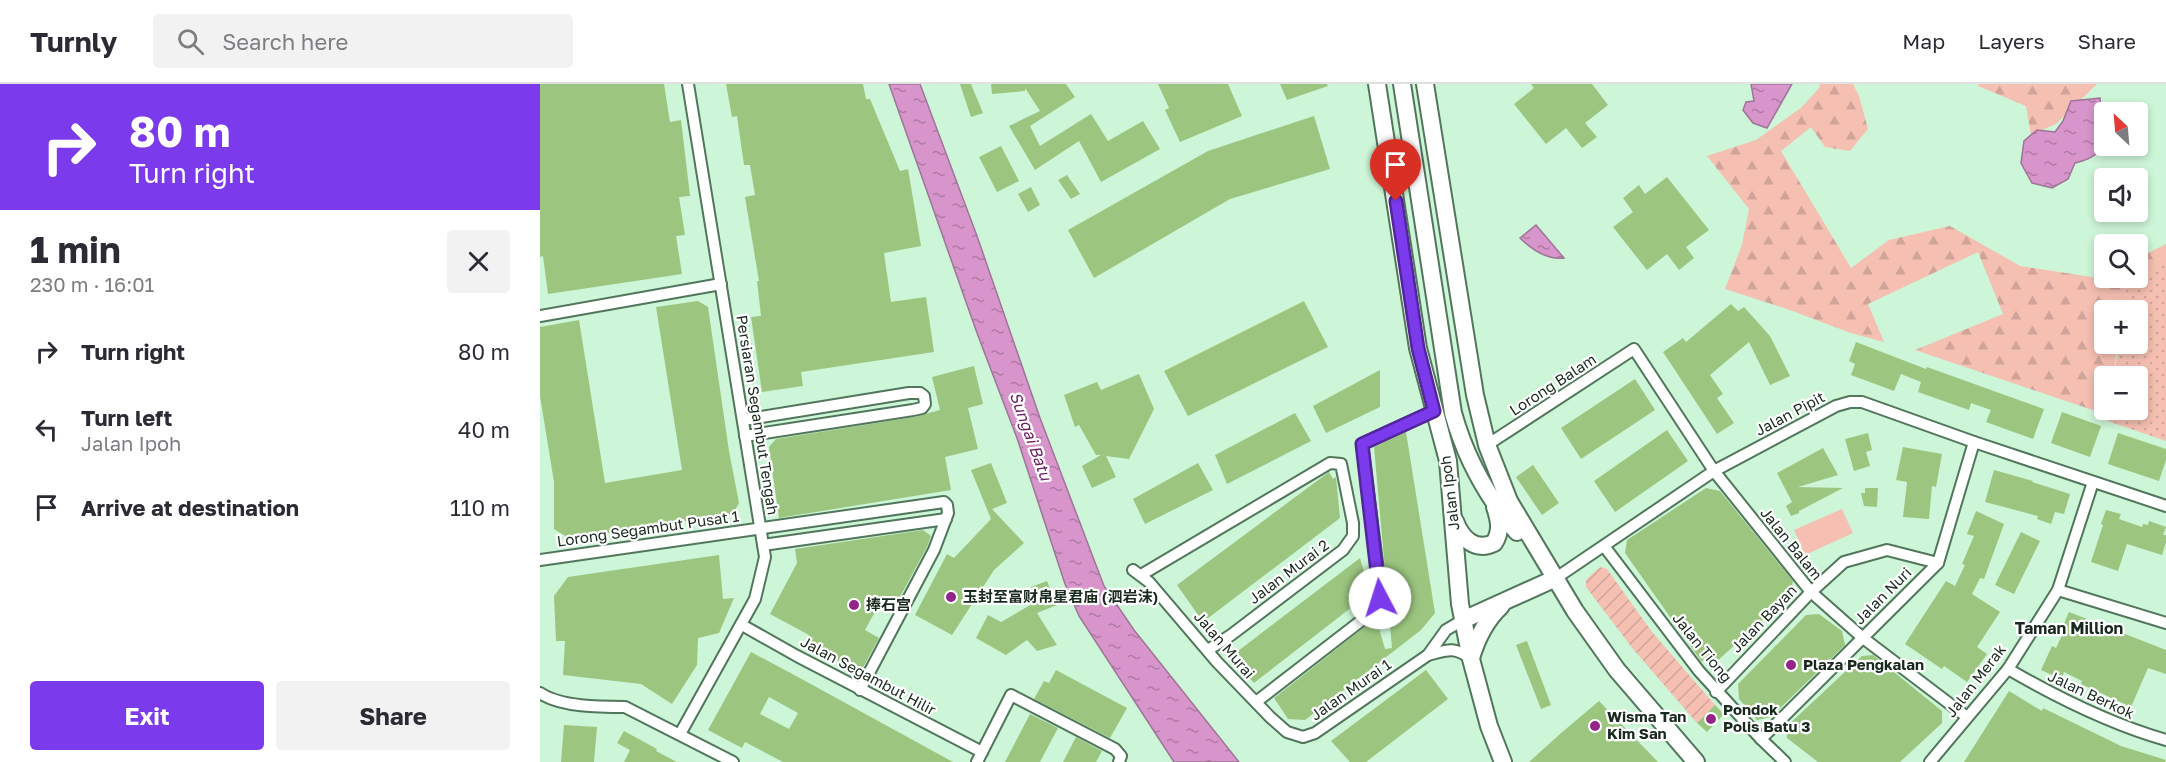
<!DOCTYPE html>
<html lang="en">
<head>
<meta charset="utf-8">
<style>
  :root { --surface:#fff; --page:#f2f2f3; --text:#2b2b33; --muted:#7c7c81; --line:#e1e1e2; --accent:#7c3aed }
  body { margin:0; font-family:"Golos Text","Noto Sans SC",sans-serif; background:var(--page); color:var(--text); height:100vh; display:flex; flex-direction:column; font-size:22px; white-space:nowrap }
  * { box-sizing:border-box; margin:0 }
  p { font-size:20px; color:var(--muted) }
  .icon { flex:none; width:33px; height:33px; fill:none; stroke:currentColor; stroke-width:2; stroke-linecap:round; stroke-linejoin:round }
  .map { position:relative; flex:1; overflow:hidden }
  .side { display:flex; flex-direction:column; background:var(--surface); width:540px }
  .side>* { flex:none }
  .guide { background:#7c3aed; color:#fff; overflow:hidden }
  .needle { width:39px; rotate:334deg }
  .tools { position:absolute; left:1554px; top:18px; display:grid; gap:12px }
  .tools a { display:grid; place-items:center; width:54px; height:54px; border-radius:6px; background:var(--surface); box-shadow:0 3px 9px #0003; font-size:30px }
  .pin { position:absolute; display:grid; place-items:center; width:51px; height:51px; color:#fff; margin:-62px -26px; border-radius:50% 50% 50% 0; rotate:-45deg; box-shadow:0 0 6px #0007 }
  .pin .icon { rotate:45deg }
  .me { position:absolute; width:66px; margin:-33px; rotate:355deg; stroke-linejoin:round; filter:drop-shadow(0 0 4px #0008) }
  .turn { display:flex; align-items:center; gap:21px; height:126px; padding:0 30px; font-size:27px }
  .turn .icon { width:78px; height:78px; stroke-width:2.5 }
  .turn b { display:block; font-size:42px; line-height:51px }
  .round { display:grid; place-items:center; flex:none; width:63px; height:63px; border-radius:6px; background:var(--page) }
  .headline { display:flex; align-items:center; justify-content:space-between; height:102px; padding:0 30px }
  h1 { font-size:36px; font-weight:700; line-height:45px }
  .action { display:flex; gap:12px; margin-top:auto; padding:12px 30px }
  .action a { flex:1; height:69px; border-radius:6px; background:var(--accent); color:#fff; font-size:24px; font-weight:700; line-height:69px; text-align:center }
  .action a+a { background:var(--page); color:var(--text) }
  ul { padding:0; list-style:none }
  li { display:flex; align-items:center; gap:18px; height:78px; padding:0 30px }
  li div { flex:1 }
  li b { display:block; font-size:22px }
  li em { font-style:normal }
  header { display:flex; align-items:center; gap:36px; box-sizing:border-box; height:84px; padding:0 30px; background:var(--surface); border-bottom:2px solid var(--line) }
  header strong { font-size:28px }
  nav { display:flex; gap:33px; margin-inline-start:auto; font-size:21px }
  .search { width:420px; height:54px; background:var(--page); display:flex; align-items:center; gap:15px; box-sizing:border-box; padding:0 21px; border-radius:6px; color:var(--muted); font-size:22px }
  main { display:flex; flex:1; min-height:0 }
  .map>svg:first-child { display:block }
  .forest { fill:url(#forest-firs) }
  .park { fill:url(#park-dots) }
  .garden { fill:url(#garden-furrows) }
  .pitch { fill:#f5bfb2 }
  .water { fill:url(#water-ripples); stroke:#9e7597; stroke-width:1.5 }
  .building { fill:#9cc680; fill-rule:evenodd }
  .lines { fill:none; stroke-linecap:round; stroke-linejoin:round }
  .street-casing { stroke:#51765c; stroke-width:14 }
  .primary-casing { stroke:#51765c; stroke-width:20 }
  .street { stroke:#fff; stroke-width:10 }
  .primary { stroke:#fff; stroke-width:16 }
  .route-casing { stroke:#51269a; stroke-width:15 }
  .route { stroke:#7c3aed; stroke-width:10 }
  .poi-dot { fill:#932586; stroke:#fff; stroke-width:2 }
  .labels { text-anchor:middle; stroke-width:4.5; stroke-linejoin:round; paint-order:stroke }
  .street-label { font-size:15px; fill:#19291e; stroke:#fff }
  .poi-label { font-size:15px; font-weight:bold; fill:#19291e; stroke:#fff; text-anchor:start }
  .water-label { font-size:16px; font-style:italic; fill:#6c1f62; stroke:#fff }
  .neighbourhood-label { font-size:16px; font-weight:bold; fill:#19291e; stroke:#fff }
</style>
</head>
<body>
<header>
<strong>Turnly</strong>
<div class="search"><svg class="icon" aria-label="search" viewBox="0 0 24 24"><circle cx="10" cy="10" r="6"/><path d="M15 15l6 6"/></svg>Search here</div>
<nav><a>Map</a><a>Layers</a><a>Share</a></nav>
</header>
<main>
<section class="side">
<div class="guide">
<div class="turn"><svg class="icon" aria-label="right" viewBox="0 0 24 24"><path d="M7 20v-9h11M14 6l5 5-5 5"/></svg><div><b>80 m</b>Turn right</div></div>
</div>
<div class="headline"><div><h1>1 min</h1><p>230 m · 16:01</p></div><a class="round"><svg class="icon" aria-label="close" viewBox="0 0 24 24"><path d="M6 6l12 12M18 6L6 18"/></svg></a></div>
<ul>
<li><svg class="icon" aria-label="right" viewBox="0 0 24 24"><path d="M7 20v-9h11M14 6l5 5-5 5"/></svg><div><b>Turn right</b></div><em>80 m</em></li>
<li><svg class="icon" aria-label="left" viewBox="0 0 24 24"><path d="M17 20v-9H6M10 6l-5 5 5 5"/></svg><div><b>Turn left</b><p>Jalan Ipoh</p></div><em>40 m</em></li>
<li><svg class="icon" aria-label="arrive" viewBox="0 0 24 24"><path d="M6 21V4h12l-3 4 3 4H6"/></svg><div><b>Arrive at destination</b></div><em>110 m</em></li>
</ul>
<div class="action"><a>Exit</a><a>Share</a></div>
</section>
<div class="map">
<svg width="1626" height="678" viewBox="0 0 1626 678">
  <defs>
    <pattern id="forest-firs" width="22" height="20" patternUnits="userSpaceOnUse" patternTransform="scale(1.5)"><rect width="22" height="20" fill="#f5bfb2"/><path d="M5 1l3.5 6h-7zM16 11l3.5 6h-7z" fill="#d1a499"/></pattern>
    <pattern id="park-dots" width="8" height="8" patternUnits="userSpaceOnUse" patternTransform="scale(1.5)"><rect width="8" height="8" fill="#f5bfb2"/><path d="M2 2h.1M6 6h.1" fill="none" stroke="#d1a499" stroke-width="1.8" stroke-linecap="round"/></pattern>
    <pattern id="garden-furrows" width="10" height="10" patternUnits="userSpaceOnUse" patternTransform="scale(1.5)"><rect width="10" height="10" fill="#f5bfb2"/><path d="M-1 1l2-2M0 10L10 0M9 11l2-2" fill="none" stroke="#d1a499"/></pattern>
    <pattern id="water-ripples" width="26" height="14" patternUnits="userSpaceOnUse" patternTransform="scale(1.5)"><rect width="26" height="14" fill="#d795cb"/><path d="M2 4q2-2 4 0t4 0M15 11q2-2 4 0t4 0" fill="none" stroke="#ae7aa4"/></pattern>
  </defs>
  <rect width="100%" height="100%" fill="#cdf5d7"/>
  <!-- forest -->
  <g class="forest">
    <path d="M1279 0H1313L1319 12 1328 45 1310 67 1285 63 1271 43 1241 67 1311 184 1349 156 1410 142 1480 182 1558 194 1564 191V194H1598V174L1626 160V209L1594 226H1564V260H1578L1573 292H1564V326H1598L1626 351 1375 266 1463 230 1438 168 1328 220 1344 258 1311 249 1247 225 1185 205 1202 161 1209 125 1167 72 1216 56 1262 23 1280 3Z"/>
    <path d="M1438 0H1557L1516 40 1491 51 1486 22 1438 2Z"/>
  </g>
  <!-- park -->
  <path class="park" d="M1626 178V357L1568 337 1569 326H1598V292H1574L1579 260H1598V226H1584L1587 202Z"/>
  <!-- garden -->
  <path class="garden" d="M1060 483 1067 485 1112 548 1175 621 1157 639 1093 565 1046 503V496Z"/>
  <!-- pitch -->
  <path class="pitch" d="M1302 425 1313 449 1265 471 1254 446Z"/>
  <!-- water -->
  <g class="water">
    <path d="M349 0H380L437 152 500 334 564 502 594 546 699 678H634L539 532 525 500 477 354 437 249Z"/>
    <path d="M1211 0H1252L1227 44 1213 39 1203 26 1206 18 1214 17Z"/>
    <path d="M1560 14C1563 46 1576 70 1535 79L1528 95 1512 104 1492 99 1481 79 1484 57 1497 46 1515 48 1523 37 1531 17Z"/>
    <path d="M996 141 1024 174C1006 176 992 166 980 154Z"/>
  </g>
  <!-- building -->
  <g class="building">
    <path d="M0 0H124L130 38 141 36 150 112 139 113 145 151 136 152 142 190 8 210 3 172 0 173Z"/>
    <path d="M186 0H323L326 15H330L360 87 368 85 381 162 344 169 351 218 386 213 394 268 261 288 263 302 222 308 211 233 221 232 217 197H219L205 113 215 111 210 81H204L197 32 192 33Z"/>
    <path d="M420 0H431L443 29 431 33Z"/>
    <path d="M451 0H526L535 13 490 42 500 62 551 30 568 57 603 37 620 65 561 98 539 57 495 86 469 42 500 27 485 4V7L452 10Z"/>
    <path d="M618 0H688L702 32 640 58 625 26 629 24Z"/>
    <path d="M740 0H787L788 2 747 16Z"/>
    <path d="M991 0H1052L1068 21 1045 39 1057 53 1042 64 1026 44 1006 60 974 20 994 4Z"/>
    <path d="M774 32 790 85 690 115 554 194 528 146 668 67Z"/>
    <path d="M461 62 479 97 457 108 439 73Z"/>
    <path d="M527 91 540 110 531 115 518 96Z"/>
    <path d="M1127 93 1169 146 1146 163 1154 174 1139 186 1127 170 1107 186 1073 143 1093 128 1083 114 1099 101 1105 110Z"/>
    <path d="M491 103 500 121 488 128 478 110Z"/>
    <path d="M158 217 168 223 189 367 199 419 193 430 30 455 14 445V398L0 312V243L39 236 65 399 142 386 116 223Z"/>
    <path d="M764 217 788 263 648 332 624 287Z"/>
    <path d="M1191 220 1198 227 1204 223 1230 252 1250 292 1230 301 1209 258 1170 291 1183 310 1177 314 1194 339 1177 350 1123 268 1143 254 1146 258Z"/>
    <path d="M1316 258 1386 285 1387 283 1504 325 1493 355 1446 338 1451 326 1431 319 1429 326 1378 308 1381 298 1361 290 1354 307 1311 291 1315 280 1309 277Z"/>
    <path d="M434 282 443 320 428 324 438 365 405 373 411 406 239 434 229 363 236 355 374 333 400 326 392 293Z"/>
    <path d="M840 286V323L786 349 773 322Z"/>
    <path d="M599 290 614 325 589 375 566 372 576 393 552 404 542 382 561 371H556L539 341 535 343 524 311 557 298 561 306Z"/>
    <path d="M1095 295 1115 326 1041 375 1021 344Z"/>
    <path d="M1522 328 1561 342 1550 373 1511 359Z"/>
    <path d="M755 329 771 357 687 400 675 371Z"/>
    <path d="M1127 346 1148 377 1075 428 1054 397Z"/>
    <path d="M866 348 895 529 881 546 765 636 748 635 734 614 836 534 845 565 852 564 834 363Z"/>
    <path d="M1328 349 1332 366 1326 368 1330 382 1314 387 1305 355Z"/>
    <path d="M1578 349 1626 365V376L1619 397 1568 380Z"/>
    <path d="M1363 363 1402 370 1396 403 1392 402 1389 435 1363 433 1367 398 1356 396Z"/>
    <path d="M1283 364 1298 391 1258 403 1303 404 1259 427V429L1251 432 1246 422 1252 418 1237 389Z"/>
    <path d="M451 379 467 419 452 425 484 459 454 486 412 551 375 531 407 470 414 474 451 435 431 386Z"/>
    <path d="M658 379 673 406 605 440 593 415Z"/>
    <path d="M993 381 1019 419 1002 431 976 393Z"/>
    <path d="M1454 386 1493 397 1492 398 1530 410 1524 430 1515 428 1511 440 1497 435 1498 432 1445 418Z"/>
    <path d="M789 388 793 395 796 393 800 434 663 538 637 501Z"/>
    <path d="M1166 404 1180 407 1253 497 1250 511 1175 579 1161 577 1085 469 1087 456Z"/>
    <path d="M1325 404H1338L1337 423 1324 422 1321 409H1325Z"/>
    <path d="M1566 426 1581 430 1579 435 1602 443 1603 440 1608 441 1609 437 1626 443 1623 451H1626V458L1622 471 1587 460 1578 487 1551 478 1563 441 1561 440Z"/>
    <path d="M1436 427 1464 440 1444 495 1440 494 1432 510 1460 528 1437 563 1447 570 1427 598 1404 582 1402 585 1365 560 1406 497 1415 502 1425 481 1422 480 1434 452 1427 450Z"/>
    <path d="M383 446 391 452 387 463 354 524 341 517 325 546 339 554 320 589 265 558 269 551 230 530 257 479 255 465Z"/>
    <path d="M1481 448 1500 457 1474 510 1455 501Z"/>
    <path d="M179 471 183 515 194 514 179 549 158 554 157 581 132 620 101 600 23 591 25 557H16L14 512 28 493Z"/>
    <path d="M820 474 830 509 714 599 697 581 698 567Z"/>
    <path d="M507 497 517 521 497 529 517 561 497 567 487 556 466 571 436 554 448 531 461 538 492 520 497 518 491 503Z"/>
    <path d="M1529 528 1626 566V590L1608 584 1591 623 1541 600 1542 597 1524 588 1521 595 1501 586 1512 562 1516 564 1526 543 1523 542Z"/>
    <path d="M1279 530 1302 547 1305 561 1231 633 1217 636 1199 615 1198 600 1266 531Z"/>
    <path d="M987 557 1011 621 1001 625 976 561Z"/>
    <path d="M211 568 258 593 413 678H243L205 658 202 664 168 646ZM229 613 258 629 249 645 220 630Z"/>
    <path d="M1333 571 1402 627V639L1360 678H1278L1247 654 1246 643 1322 572Z"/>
    <path d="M516 586 587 624 570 654 494 615 504 597 509 599Z"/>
    <path d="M886 586 908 615 826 678H810L791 657Z"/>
    <path d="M1469 607 1502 627 1503 624 1581 662 1626 676 1625 678H1424Z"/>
    <path d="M1059 617 1118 678H989L1020 650Z"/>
    <path d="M1175 621 1184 630 1167 648 1157 639Z"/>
    <path d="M490 630 518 644 500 678H465Z"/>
    <path d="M24 641 57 643 54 678H21Z"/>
    <path d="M84 647 117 665 116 667 137 678H84L90 666 77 659Z"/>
    <path d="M536 653 562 667 556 678H523Z"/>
  </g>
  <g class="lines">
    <defs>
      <g id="street">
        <path d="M0 232 181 200"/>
        <path d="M203 336 369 309H380L384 312 385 320 382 324 373 326 205 352"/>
        <path d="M947 361 1094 265 1174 387 1271 508 1323 554 1427 633"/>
        <path d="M223 461 406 435"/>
        <path d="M1064 462 1159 587 1221 655 1245 678"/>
        <path d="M0 476 404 418 407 421 408 429 394 466 320 606"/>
        <path d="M593 486 609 498 677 578 730 633 747 648 763 653 775 649 888 571C907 566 915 562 931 575"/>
        <path d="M601 491 790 379 801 380 813 439V452L803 466 691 551 668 566"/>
        <path d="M1016 494 1174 387 1296 322 1310 318H1322L1434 358 1626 422"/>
        <path d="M1518 506 1626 539"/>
        <path d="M202 541 257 572 442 668"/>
        <path d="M888 571 906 546 923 536"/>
        <path d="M1468 585C1518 614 1570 640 1626 656"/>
        <path d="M1176 608 1271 508 1304 478 1347 466 1398 479"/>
        <path d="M0 609C21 623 60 623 85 623L193 678"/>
        <path d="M716 618 835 526 840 514V502L822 360 894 327"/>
        <path d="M140 650 215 515 225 473 148 0"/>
        <path d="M1221 655 1398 479 1434 358"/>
        <path d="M437 678 471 611 575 665 581 672 579 678"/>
        <path d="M1390 678 1468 585 1518 506 1553 398"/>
      </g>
      <g id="primary">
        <path d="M837 0 878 264 908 377 920 520 931 575 949 642 963 678"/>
        <path d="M862 0 913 329C925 372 947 413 977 448"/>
        <path d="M885 0 935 311 947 361 969 417 1035 527 1077 586 1156 678"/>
        <path d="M915 437C921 454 935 468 954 459 962 447 959 435 955 423"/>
        <path d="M923 536 1016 494"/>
        <path d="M931 574C937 554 945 537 961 522"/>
      </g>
    </defs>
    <!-- street casing -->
    <use href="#street" class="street-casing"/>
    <!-- primary casing -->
    <use href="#primary" class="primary-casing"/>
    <!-- street -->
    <use href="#street" class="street"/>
    <!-- primary -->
    <use href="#primary" class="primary"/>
  </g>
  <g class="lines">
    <defs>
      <path id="route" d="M840 514 822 360 894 327 878 264 856 117"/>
    </defs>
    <!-- route casing -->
    <use href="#route" class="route-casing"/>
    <!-- route -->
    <use href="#route" class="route"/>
  </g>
  <!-- markers -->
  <g class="poi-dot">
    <circle cx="411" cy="513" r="6"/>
    <circle cx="314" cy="521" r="6"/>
    <circle cx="1251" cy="581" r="6"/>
    <circle cx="1171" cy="635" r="6"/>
    <circle cx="1055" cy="642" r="6"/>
  </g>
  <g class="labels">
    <!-- street labels -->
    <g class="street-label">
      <text transform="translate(1013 301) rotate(-33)" y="5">Lorong Balam</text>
      <text transform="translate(1250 330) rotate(-28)" y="5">Jalan Pipit</text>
      <text transform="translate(217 331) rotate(81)" y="5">Persiaran Segambut Tengah</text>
      <text transform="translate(910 409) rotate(-97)" y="5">Jalan Ipoh</text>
      <text transform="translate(108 445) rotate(-8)" y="5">Lorong Segambut Pusat 1</text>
      <text transform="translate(1251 460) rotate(51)" y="5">Jalan Balam</text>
      <text transform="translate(749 488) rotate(-37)" y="5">Jalan Murai 2</text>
      <text transform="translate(1343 512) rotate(-45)" y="5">Jalan Nuri</text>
      <text transform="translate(1224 535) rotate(-46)" y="5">Jalan Bayan</text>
      <text transform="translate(684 561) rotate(49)" y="5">Jalan Murai</text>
      <text transform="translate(1162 564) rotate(51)" y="5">Jalan Tiong</text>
      <text transform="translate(328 592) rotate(28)" y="5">Jalan Segambut Hilir</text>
      <text transform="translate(1436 597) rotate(-52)" y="5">Jalan Merak</text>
      <text transform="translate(811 606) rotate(-35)" y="5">Jalan Murai 1</text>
      <text transform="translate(1551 611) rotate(25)" y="5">Jalan Berkok</text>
    </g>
    <!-- poi labels -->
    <g class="poi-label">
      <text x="423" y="518">玉封至富财帛星君庙 (泗岩沫)</text>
      <text x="326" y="526">捧石宫</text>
      <text x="1263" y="586">Plaza Pengkalan</text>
      <text x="1183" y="631">Pondok<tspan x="1183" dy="17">Polis Batu 3</tspan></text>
      <text x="1067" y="638">Wisma Tan<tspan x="1067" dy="17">Kim San</tspan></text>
    </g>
    <!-- water labels -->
    <g class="water-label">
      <text transform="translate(491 352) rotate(70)" y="6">Sungai Batu</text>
    </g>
    <!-- neighbourhood labels -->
    <g class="neighbourhood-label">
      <text x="1529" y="550">Taman Million</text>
    </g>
  </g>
</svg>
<div class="tools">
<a><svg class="needle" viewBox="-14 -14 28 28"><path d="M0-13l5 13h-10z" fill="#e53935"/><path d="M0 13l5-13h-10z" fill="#7c7c81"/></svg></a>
<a><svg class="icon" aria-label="sound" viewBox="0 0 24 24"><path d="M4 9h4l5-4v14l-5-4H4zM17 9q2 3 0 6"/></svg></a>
<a><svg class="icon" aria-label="search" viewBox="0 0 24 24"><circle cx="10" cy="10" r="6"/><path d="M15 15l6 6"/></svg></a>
<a>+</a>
<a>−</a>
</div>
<div class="pin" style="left:856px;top:117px;background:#d93025"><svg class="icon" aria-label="arrive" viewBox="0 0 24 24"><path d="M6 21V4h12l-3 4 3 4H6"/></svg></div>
<svg class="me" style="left:840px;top:514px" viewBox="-20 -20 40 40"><circle r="19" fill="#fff"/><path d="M0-13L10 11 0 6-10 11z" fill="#7c3aed"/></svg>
</div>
</main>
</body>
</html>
